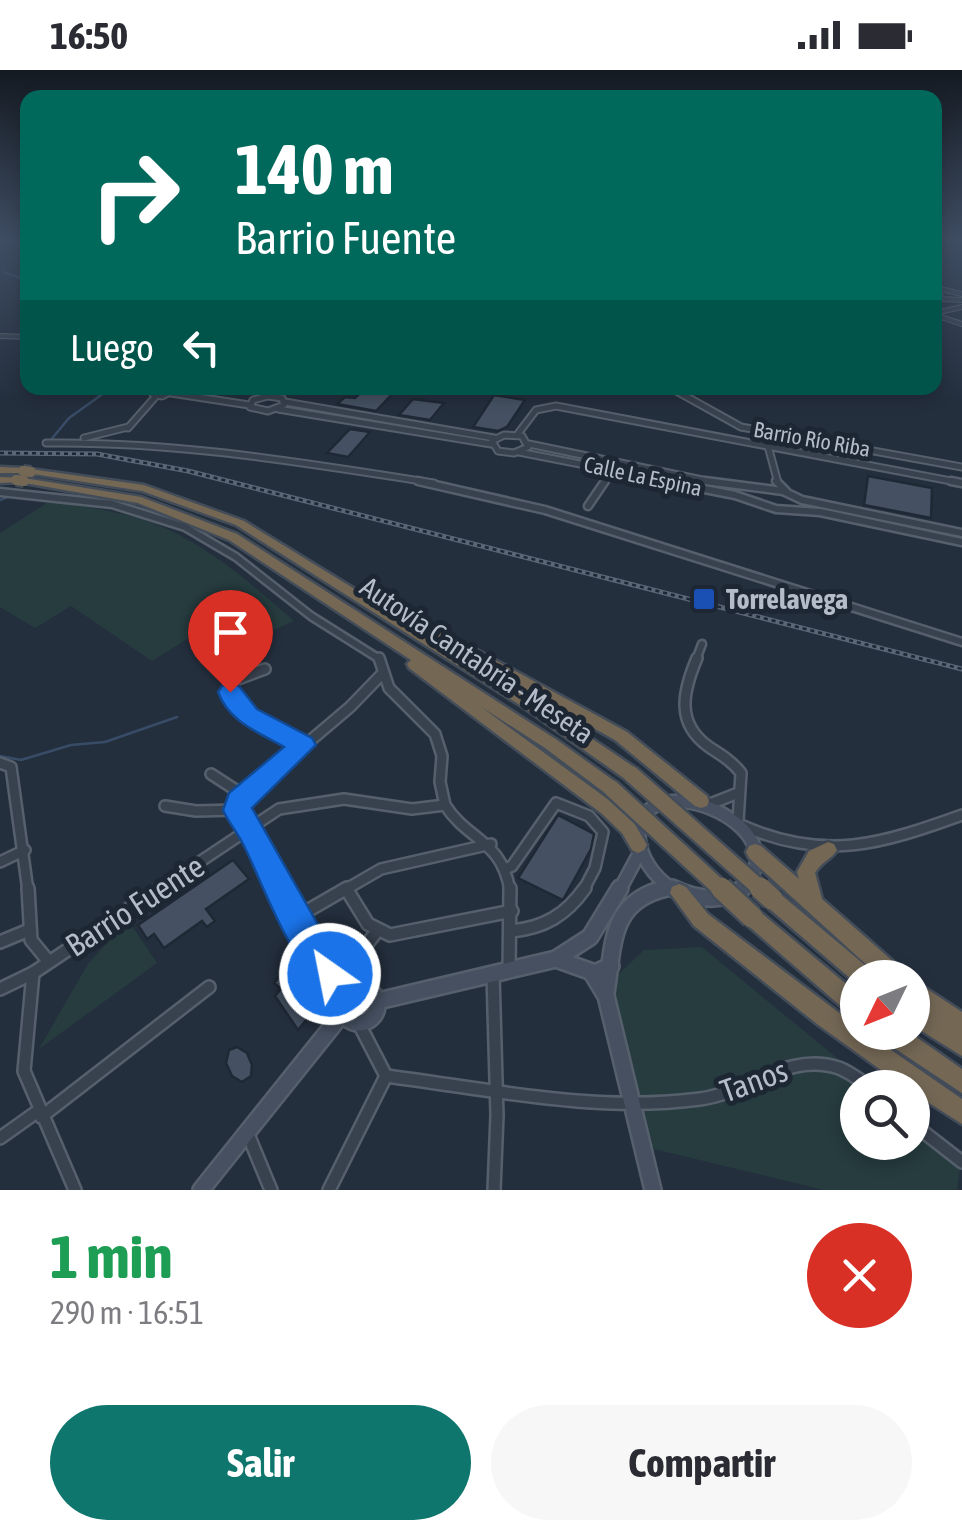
<!DOCTYPE html>
<html lang="es">
<head>
<meta charset="utf-8">
<style>
  :root { --surface:#fff; --page:#f7f7f7; --text:#2b2b33; --muted:#7c7c81; --accent:#0f766e }
  body { margin:0; font-family:"Asap Condensed",sans-serif; background:var(--page); color:var(--text); height:100vh; display:flex; flex-direction:column; font-size:38px; white-space:nowrap }
  * { box-sizing:border-box; margin:0 }
  p { font-size:32px; color:var(--muted) }
  .icon { flex:none; width:55px; height:55px; fill:none; stroke:currentColor; stroke-width:2; stroke-linecap:round; stroke-linejoin:round }
  .map { position:relative; height:1120px; overflow:hidden }
  .side { display:flex; flex-direction:column; background:var(--surface); flex:1 }
  .side>* { flex:none }
  .top-card { position:absolute; left:20px; top:20px; width:922px; height:305px; border-radius:20px; box-shadow:0 5px 15px #0003; background:#00695c; color:#fff; overflow:hidden }
  .needle { width:65px; rotate:227deg }
  .fabs { position:absolute; left:840px; top:890px; display:grid; gap:20px }
  .fabs a { display:grid; place-items:center; width:90px; height:90px; border-radius:50%; background:var(--surface); box-shadow:0 5px 15px #0003; font-size:50px }
  .pin { position:absolute; display:grid; place-items:center; width:85px; height:85px; color:#fff; margin:-102px -42px; border-radius:50% 50% 50% 0; rotate:-45deg; box-shadow:0 0 10px #0007 }
  .pin .icon { rotate:45deg }
  .me { position:absolute; width:110px; margin:-55px; rotate:327deg; stroke-linejoin:round; filter:drop-shadow(0 0 8px #0008) }
  .turn { display:flex; align-items:center; gap:35px; height:210px; padding:0 50px; font-size:45px }
  .turn .icon { width:130px; height:130px; stroke-width:2.5 }
  .turn b { display:block; font-size:70px; line-height:85px }
  .then { display:flex; align-items:center; height:95px; padding:0 50px; background:#0003; gap:20px; font-size:38px }
  .round { display:grid; place-items:center; flex:none; width:105px; height:105px; border-radius:52px; background:var(--page) }
  .summary { display:flex; align-items:center; justify-content:space-between; height:170px; padding:0 50px }
  h1 { font-size:60px; font-weight:700; line-height:75px; color:#1e9e55 }
  .button { display:flex; gap:20px; margin-top:auto; padding:20px 50px }
  .button a { flex:1; height:115px; border-radius:60px; background:var(--accent); color:#fff; font-size:40px; font-weight:700; line-height:115px; text-align:center }
  .button a+a { background:var(--page); color:var(--text) }
  .status { display:flex; justify-content:space-between; align-items:center; height:70px; padding:0 50px; background:var(--surface); direction:ltr }
  .status svg { height:28px; fill:currentColor }
  .map>svg:first-child { display:block }
  .green { fill:#263c3f }
  .lines { fill:none; stroke-linecap:round; stroke-linejoin:round }
  .stream { stroke:#394c67; stroke-width:2.5 }
  .building { fill:#455162; stroke:#1f2835; stroke-width:2.5 }
  .street-far4-casing { stroke:#565f6c; stroke-width:6 }
  .street-far3-casing { stroke:#565f6c; stroke-width:9 }
  .street-far2-casing { stroke:#565f6c; stroke-width:11 }
  .street-far1-casing { stroke:#565f6c; stroke-width:14 }
  .street-casing { stroke:#565f6c; stroke-width:16 }
  .secondary-far1-casing { stroke:#565f6c; stroke-width:16 }
  .secondary-casing { stroke:#565f6c; stroke-width:20 }
  .highway-casing { stroke:#434c59; stroke-width:5 }
  .street-far4 { stroke:#38414e; stroke-width:4 }
  .street-far3 { stroke:#38414e; stroke-width:5 }
  .street-far2 { stroke:#38414e; stroke-width:6 }
  .street-far1 { stroke:#38414e; stroke-width:9 }
  .street { stroke:#38414e; stroke-width:11 }
  .secondary-far1 { stroke:#465061; stroke-width:11 }
  .secondary { stroke:#465061; stroke-width:15 }
  .highway { fill:#746855; fill-rule:evenodd }
  .rail-casing { stroke:#5a6575; stroke-width:5 }
  .rail { stroke:#1d2633; stroke-width:2.5; stroke-dasharray:4; stroke-linecap:butt }
  .highway-bridge-far2-casing { stroke:#434c59; stroke-width:14; stroke-linecap:butt }
  .highway-bridge-far1-casing { stroke:#434c59; stroke-width:21; stroke-linecap:butt }
  .highway-bridge-casing { stroke:#434c59; stroke-width:26; stroke-linecap:butt }
  .highway-bridge-far2 { stroke:#746855; stroke-width:10 }
  .highway-bridge-far1 { stroke:#746855; stroke-width:16 }
  .highway-bridge { stroke:#746855; stroke-width:21 }
  .route { fill:#1a73e8; stroke:#114b97; stroke-width:2.5 }
  .transit-dot { fill:#1a4fb4; stroke:#1d2633; stroke-width:4 }
  .labels { text-anchor:middle; stroke-width:10; stroke-linejoin:round; paint-order:stroke }
  .far-street-label { font-size:22px; fill:#b4bcc9; stroke:#1d2633 }
  .poi-label { font-size:28px; font-weight:bold; fill:#b4bcc9; stroke:#1d2633; text-anchor:start }
  .street-label { font-size:28px; fill:#b4bcc9; stroke:#1d2633 }
  .near-street-label { font-size:32px; fill:#b4bcc9; stroke:#1d2633 }
</style>
</head>
<body>
<div class="status"><b>16:50</b><svg viewBox="0 0 49 12"><path d="M0 12V9h3v3zM5 12V6h3v6zM10 12V3h3v9zM15 12V0h3v12zM26 1h20v11H26zM47 4h2v5h-2z"/></svg></div>
<div class="map">
<svg width="962" height="1120" viewBox="0 0 962 1120">
  <rect width="100%" height="100%" fill="#242f3e"/>
  <!-- green -->
  <g class="green">
    <path d="M50 431C94 438 143 444 183 467 224 489 259 521 294 551L218 585 205 558 152 591 71 536 35 558 0 537V463Z"/>
    <path d="M128 850 157 893 39 979 88 894Z"/>
    <path d="M702 877 872 1017 858 1018V1072H912L913 1051 961 1091 957 1120H824L641 1076 616 973 611 911 644 880Z"/>
  </g>
  <g class="lines">
    <!-- stream -->
    <g class="stream">
      <path d="M4 202 28 211"/>
      <path d="M50 371 69 348 111 318"/>
      <path d="M0 430 10 426"/>
      <path d="M0 686 21 690 71 675 105 672 177 647"/>
    </g>
  </g>
  <!-- building -->
  <g class="building">
    <path d="M365 318H398L376 341 337 334 345 327 355 328Z"/>
    <path d="M494 325 525 330 507 357 498 361 473 357Z"/>
    <path d="M413 329 444 333 430 350 399 345Z"/>
    <path d="M350 359 370 362 348 387 327 383Z"/>
    <path d="M868 406 932 418 931 448 864 435Z"/>
    <path d="M558 745 594 764 591 779 563 830 518 808Z"/>
    <path d="M233 790 249 809 206 839 215 851 207 857 202 851 164 878 154 864 147 869 138 855Z"/>
    <path d="M304 893 320 913 312 919 331 934 318 950 311 944 298 960 275 926 281 919 274 913 286 898 292 903Z"/>
    <path d="M237 977 247 983 252 995 251 1006 242 1012 232 1006 226 993 229 980Z"/>
  </g>
  <g class="lines">
    <defs>
      <g id="street-far4">
        <path d="M935 218 943 229 962 230"/>
        <path d="M936 218 962 224"/>
        <path d="M935 243 962 237"/>
        <path d="M935 245 962 254"/>
        <path d="M0 266 28 267"/>
      </g>
      <g id="street-far3">
        <path d="M161 318 172 321 162 326 153 324Z"/>
        <path d="M671 318 741 357 962 397"/>
        <path d="M171 323 249 335"/>
        <path d="M268 326 282 328 284 335 268 341 250 337 253 330Z"/>
        <path d="M285 332 494 368"/>
        <path d="M278 339 491 374"/>
        <path d="M128 358 156 326"/>
        <path d="M504 365 522 366 528 377 514 383 498 381 492 371Z"/>
        <path d="M517 365 536 340 556 336 962 413"/>
        <path d="M84 368 128 357"/>
        <path d="M46 373C176 371 305 393 434 413"/>
        <path d="M529 374 717 413"/>
        <path d="M768 376 778 413"/>
        <path d="M519 382 677 413"/>
        <path d="M604 413 613 400"/>
      </g>
      <g id="street-far2">
        <path d="M418 411 545 440 962 572"/>
        <path d="M664 411 735 425 776 439 820 442 962 472"/>
        <path d="M705 411 783 421 802 430 962 463"/>
        <path d="M776 411 786 421"/>
        <path d="M951 411 962 413"/>
        <path d="M0 422 112 434 185 457 236 487 311 546 381 590"/>
        <path d="M588 436 605 411"/>
        <path d="M696 590 702 574"/>
      </g>
      <g id="street-far1">
        <path d="M379 588 389 618 435 664 442 686 440 712 445 735"/>
        <path d="M697 588C683 621 675 653 709 677 721 685 732 691 741 703L738 751"/>
        <path d="M265 599 233 611 229 615C240 649 274 660 303 675"/>
        <path d="M0 693 11 697 28 821"/>
        <path d="M211 704 245 726"/>
        <path d="M710 734 738 723"/>
        <path d="M165 736 196 741 237 740"/>
        <path d="M743 756C826 792 881 774 962 745"/>
        <path d="M0 792 25 780"/>
        <path d="M505 799 512 796 556 733 589 746 603 762 595 798 583 821"/>
        <path d="M156 821 279 739 344 729 412 739 445 735C468 771 502 770 510 821"/>
        <path d="M280 821 237 740 245 726 350 637 382 604"/>
        <path d="M343 821 381 799 491 774"/>
      </g>
      <g id="street">
        <path d="M28 818 31 870 49 892"/>
        <path d="M279 818 313 883 348 922"/>
        <path d="M347 820 368 854 390 865 512 841"/>
        <path d="M295 848 347 818"/>
        <path d="M511 861C544 858 566 845 585 818"/>
        <path d="M0 872 29 860"/>
        <path d="M509 900 510 818"/>
        <path d="M33 903 24 1001 75 1120"/>
        <path d="M330 904 346 890 352 894 377 861"/>
        <path d="M493 905 497 1045 494 1120"/>
        <path d="M0 919 33 903 160 818"/>
        <path d="M359 954 386 1006"/>
        <path d="M386 1006C489 1019 596 1043 700 1029 748 1023 788 981 839 998 850 1002 862 1012 872 1018"/>
        <path d="M41 1047 209 917"/>
        <path d="M912 1053 962 1092"/>
        <path d="M247 1062 271 1120"/>
        <path d="M0 1068 38 1041"/>
        <path d="M329 1120 386 1006"/>
      </g>
      <g id="secondary-far1">
        <path d="M619 821 640 782"/>
        <path d="M655 821 668 818"/>
        <path d="M677 821C659 812 644 794 640 774 625 684 812 754 740 821"/>
      </g>
      <g id="secondary">
        <path d="M672 818C695 829 721 834 743 818"/>
        <path d="M556 889 595 903 611 896"/>
        <path d="M592 903 606 926 653 1120"/>
        <circle cx="359" cy="935" r="18"/>
        <path d="M606 923C614 874 609 831 667 818"/>
        <path d="M378 931 556 889 590 867 620 818"/>
        <path d="M201 1120 342 944"/>
      </g>
      <g id="highway">
        <path d="M0 397 23 398 144 415 244 451 418 558 419 554H429L627 662 707 726 709 731 707 736 701 738 695 736 615 670 447 576 536 631 637 699 639 704 637 709 631 711 625 709 526 639 236 455 142 421 27 403H0Z"/>
        <path d="M0 407 24 408 141 427 237 464 557 670 617 713 619 718 617 723 611 725 605 723 545 678 480 636 613 733 634 753 647 775 644 780 638 783 632 780 622 763 601 743 409 598 407 594 411 590 229 470 138 433 19 412 0 413Z"/>
        <path d="M828 772 834 774 837 780C832 789 822 791 815 803L822 829 904 901 907 908H881L749 788 746 782 749 776 755 774 761 776 799 809 797 802 809 781Z"/>
        <path d="M679 814 686 817 708 844 858 957V962H865L962 1029V1054L912 1022V1018H906L817 954 694 856 670 823 672 817Z"/>
        <path d="M772 820 779 823 872 901 875 908H858V915L765 835 763 829 765 823Z"/>
        <path d="M752 838 759 841 858 924V948L851 945 745 853 742 847 745 841Z"/>
        <path d="M912 909 962 942V986L912 955Z"/>
        <path d="M880 962H909L962 999V1023L882 970Z"/>
      </g>
    </defs>
    <!-- street-far4 casing -->
    <use href="#street-far4" class="street-far4-casing"/>
    <!-- street-far3 casing -->
    <use href="#street-far3" class="street-far3-casing"/>
    <!-- street-far2 casing -->
    <use href="#street-far2" class="street-far2-casing"/>
    <!-- street-far1 casing -->
    <use href="#street-far1" class="street-far1-casing"/>
    <!-- street casing -->
    <use href="#street" class="street-casing"/>
    <!-- secondary-far1 casing -->
    <use href="#secondary-far1" class="secondary-far1-casing"/>
    <!-- secondary casing -->
    <use href="#secondary" class="secondary-casing"/>
    <!-- highway casing -->
    <use href="#highway" class="highway-casing"/>
    <!-- street-far4 -->
    <use href="#street-far4" class="street-far4"/>
    <!-- street-far3 -->
    <use href="#street-far3" class="street-far3"/>
    <!-- street-far2 -->
    <use href="#street-far2" class="street-far2"/>
    <!-- street-far1 -->
    <use href="#street-far1" class="street-far1"/>
    <!-- street -->
    <use href="#street" class="street"/>
    <!-- secondary-far1 -->
    <use href="#secondary-far1" class="secondary-far1"/>
    <!-- secondary -->
    <use href="#secondary" class="secondary"/>
    <!-- highway -->
    <use href="#highway" class="highway"/>
    <defs>
      <path id="rail" d="M0 383 97 384 188 401 962 599"/>
    </defs>
    <!-- rail casing -->
    <use href="#rail" class="rail-casing"/>
    <!-- rail -->
    <use href="#rail" class="rail"/>
    <defs>
      <g id="highway-bridge-far2">
        <path d="M23 401 31 402"/>
        <path d="M16 410 24 411"/>
      </g>
      <g id="highway-bridge-far1">
        <path d="M631 704 763 821"/>
        <path d="M611 718 723 821"/>
      </g>
      <g id="highway-bridge">
        <path d="M721 818 752 847"/>
        <path d="M760 818 772 829"/>
      </g>
    </defs>
    <!-- highway-bridge-far2 casing -->
    <use href="#highway-bridge-far2" class="highway-bridge-far2-casing"/>
    <!-- highway-bridge-far1 casing -->
    <use href="#highway-bridge-far1" class="highway-bridge-far1-casing"/>
    <!-- highway-bridge casing -->
    <use href="#highway-bridge" class="highway-bridge-casing"/>
    <!-- highway-bridge-far2 -->
    <use href="#highway-bridge-far2" class="highway-bridge-far2"/>
    <!-- highway-bridge-far1 -->
    <use href="#highway-bridge-far1" class="highway-bridge-far1"/>
    <!-- highway-bridge -->
    <use href="#highway-bridge" class="highway-bridge"/>
  </g>
  <!-- sky -->
  <linearGradient id="sky" x2="0" y2="1"><stop stop-color="#141a22"/><stop offset="0.52" stop-color="#3f4d63"/><stop offset="1" stop-color="#3f4d63" stop-opacity="0"/></linearGradient>
  <rect width="962" height="329" fill="url(#sky)"/>
  <!-- route -->
  <path class="route" d="M230 613 239 616 257 639 312 668 316 675 252 738 346 904 342 915 330 920C295 906 261 809 243 774 237 762 228 752 223 740L229 723 284 677C258 662 229 652 218 622L222 616Z"/>
  <!-- markers -->
  <rect class="transit-dot" x="692" y="517" width="24" height="24" rx="5"/>
  <g class="labels">
    <!-- far-street labels -->
    <g class="far-street-label">
      <text transform="translate(812 369) rotate(10)" y="8">Barrio Río Riba</text>
      <text transform="translate(643 406) rotate(12)" y="8">Calle La Espina</text>
    </g>
    <!-- poi labels -->
    <g class="poi-label">
      <text x="726" y="539">Torrelavega</text>
    </g>
    <!-- street labels -->
    <g class="street-label">
      <text transform="translate(477 590) rotate(34)" y="10">Autovía Cantabria - Meseta</text>
    </g>
    <!-- near-street labels -->
    <g class="near-street-label">
      <text transform="translate(135 836) rotate(-33)" y="11">Barrio Fuente</text>
      <text transform="translate(754 1011) rotate(-20)" y="11">Tanos</text>
    </g>
  </g>
</svg>
<div class="fabs">
<a><svg class="needle" viewBox="-14 -14 28 28"><path d="M0-13l5 13h-10z" fill="#e53935"/><path d="M0 13l5-13h-10z" fill="#7c7c81"/></svg></a>
<a><svg class="icon" aria-label="search" viewBox="0 0 24 24"><circle cx="10" cy="10" r="6"/><path d="M15 15l6 6"/></svg></a>
</div>
<div class="pin" style="left:230px;top:622px;background:#d93025"><svg class="icon" aria-label="arrive" viewBox="0 0 24 24"><path d="M6 21V4h12l-3 4 3 4H6"/></svg></div>
<svg class="me" style="left:330px;top:904px" viewBox="-20 -20 40 40"><circle r="17" fill="#1a73e8" stroke="#fff" stroke-width="3"/><path d="M0-11L8 9 0 5-8 9z" fill="#fff"/></svg>
<div class="top-card">
<div class="turn"><svg class="icon" aria-label="right" viewBox="0 0 24 24"><path d="M7 20v-9h11M14 6l5 5-5 5"/></svg><div><b>140 m</b>Barrio Fuente</div></div>
<div class="then">Luego<svg class="icon" aria-label="left" viewBox="0 0 24 24"><path d="M17 20v-9H6M10 6l-5 5 5 5"/></svg></div>
</div>
</div>
<section class="side">
<div class="summary"><div><h1>1 min</h1><p>290 m · 16:51</p></div><a class="round" style="background:#d93025;color:#fff"><svg class="icon" aria-label="close" viewBox="0 0 24 24"><path d="M6 6l12 12M18 6L6 18"/></svg></a></div>
<div class="button"><a>Salir</a><a>Compartir</a></div>
</section>
</body>
</html>
